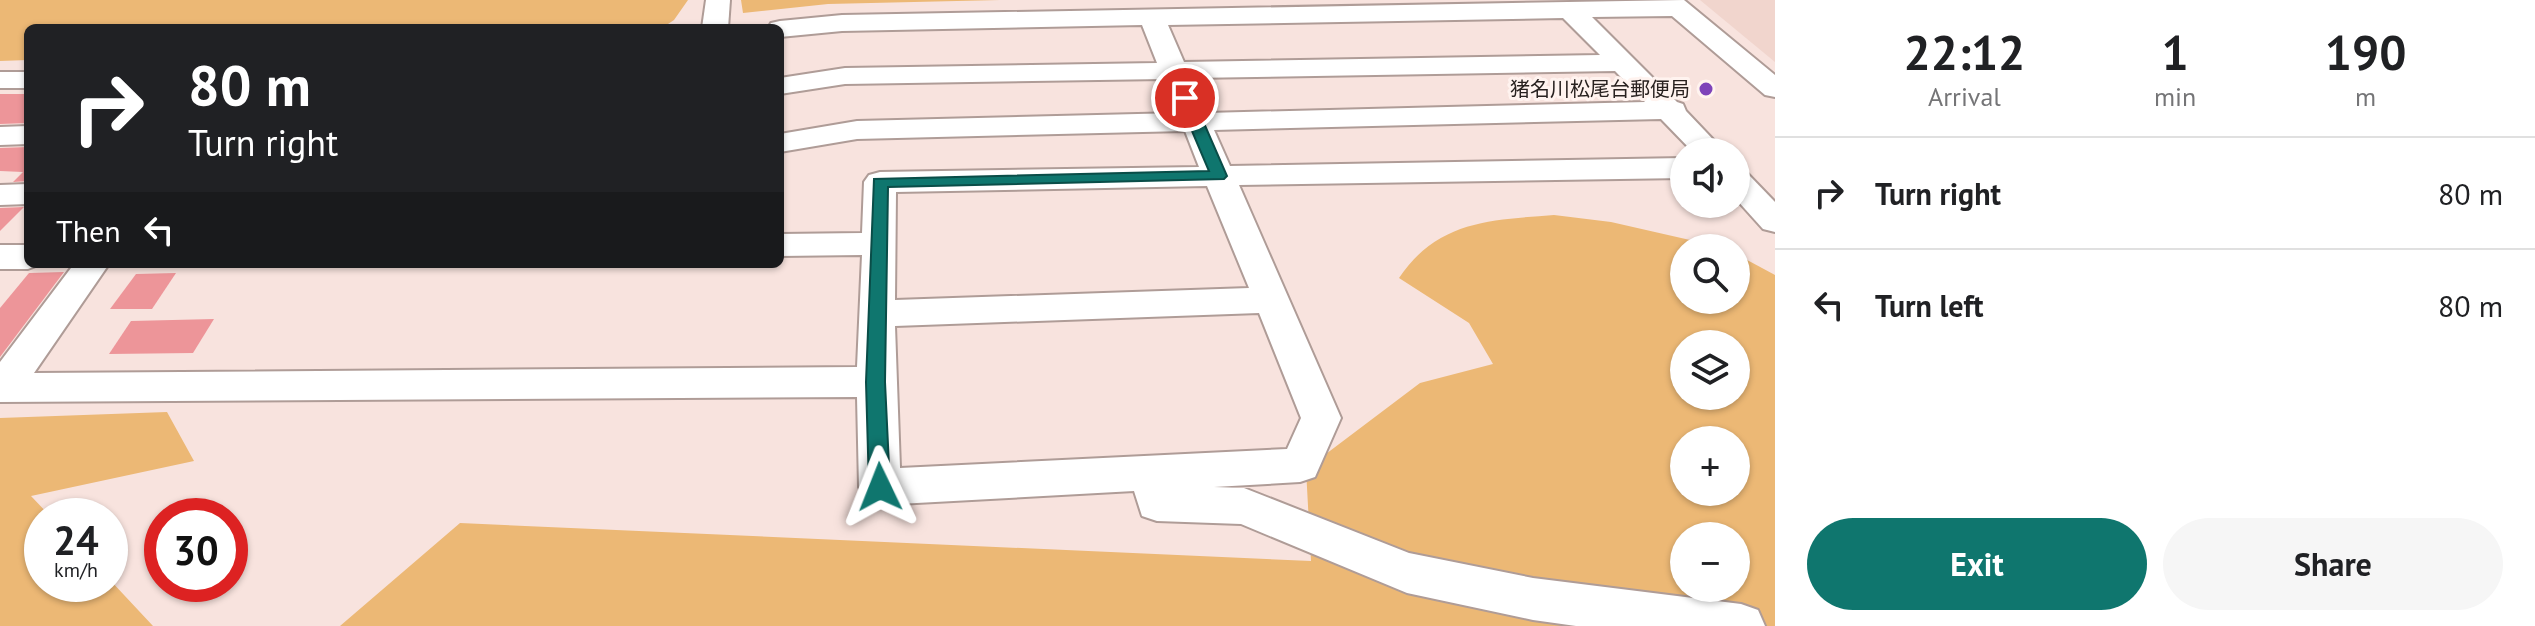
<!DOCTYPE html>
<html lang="en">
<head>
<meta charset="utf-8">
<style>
  :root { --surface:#fff; --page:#f6f6f6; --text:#202124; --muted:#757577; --line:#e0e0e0; --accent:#0f766e }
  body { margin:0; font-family:"PT Sans","Noto Sans JP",sans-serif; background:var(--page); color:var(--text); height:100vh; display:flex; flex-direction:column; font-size:30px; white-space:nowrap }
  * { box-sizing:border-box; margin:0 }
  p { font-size:26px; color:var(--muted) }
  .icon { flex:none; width:44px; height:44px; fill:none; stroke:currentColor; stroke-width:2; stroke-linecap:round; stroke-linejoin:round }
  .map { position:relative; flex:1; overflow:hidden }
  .drawer { display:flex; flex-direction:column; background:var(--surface); width:760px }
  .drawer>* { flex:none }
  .guide { position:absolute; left:24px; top:24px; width:760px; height:244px; border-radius:12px; box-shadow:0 2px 6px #0004; background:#202124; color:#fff; overflow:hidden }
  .tools { position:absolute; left:1670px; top:138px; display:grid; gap:16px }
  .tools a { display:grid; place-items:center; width:80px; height:80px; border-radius:50%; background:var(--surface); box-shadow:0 2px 6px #0004; font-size:40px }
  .speed { position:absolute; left:24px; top:498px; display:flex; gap:16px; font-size:40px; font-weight:700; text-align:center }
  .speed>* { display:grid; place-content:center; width:104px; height:104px; border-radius:50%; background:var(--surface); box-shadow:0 2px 6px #0004; line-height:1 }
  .speed small { font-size:20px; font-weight:400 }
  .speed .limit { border:12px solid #d22; background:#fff; color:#111 }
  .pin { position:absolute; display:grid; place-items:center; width:68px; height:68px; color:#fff; margin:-34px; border:4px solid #fff; border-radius:50%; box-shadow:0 2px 8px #0007 }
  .me { position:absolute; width:88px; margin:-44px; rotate:358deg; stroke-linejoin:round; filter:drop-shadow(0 0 6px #0008) }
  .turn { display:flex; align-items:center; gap:28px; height:168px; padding:0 32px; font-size:36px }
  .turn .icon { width:104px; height:104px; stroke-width:2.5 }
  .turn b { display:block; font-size:56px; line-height:68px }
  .then { display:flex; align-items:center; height:76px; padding:0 32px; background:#0003; gap:16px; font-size:30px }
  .eta { display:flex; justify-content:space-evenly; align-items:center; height:136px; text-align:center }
  .eta b { font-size:48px; font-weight:700; line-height:56px }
  .action { display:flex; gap:16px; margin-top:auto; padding:16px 32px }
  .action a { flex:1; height:92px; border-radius:48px; background:var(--accent); color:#fff; font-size:32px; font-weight:700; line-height:92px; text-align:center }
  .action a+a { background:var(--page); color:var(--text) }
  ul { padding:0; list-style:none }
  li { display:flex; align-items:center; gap:24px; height:112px; padding:0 32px; border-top:2px solid var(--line) }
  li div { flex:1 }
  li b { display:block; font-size:30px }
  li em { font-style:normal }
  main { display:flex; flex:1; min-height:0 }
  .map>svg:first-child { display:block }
  .built { fill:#f1d5cd }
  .green { fill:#ecb875; fill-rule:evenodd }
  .building { fill:#ed9599 }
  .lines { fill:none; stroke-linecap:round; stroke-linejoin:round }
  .minor-casing { stroke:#af9c97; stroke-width:4 }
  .minor { fill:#fff; fill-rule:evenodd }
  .route { fill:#0f766e; stroke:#0a4d48; stroke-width:2 }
  .poi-dot { fill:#7e43b9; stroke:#fff3ef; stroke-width:3 }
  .labels { text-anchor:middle; stroke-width:6; stroke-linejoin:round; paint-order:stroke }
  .far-poi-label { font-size:20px; fill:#28211f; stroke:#fff3ef; text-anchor:end }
</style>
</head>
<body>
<main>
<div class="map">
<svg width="1775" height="626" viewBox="0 0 1775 626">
  <rect width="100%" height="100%" fill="#f8e3de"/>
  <!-- built -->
  <path class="built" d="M1700 0H1775V62Z"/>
  <!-- green -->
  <g class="green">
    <path d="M0 0H688L674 20 662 28H28V60L0 61Z"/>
    <path d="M741 0H1000L828 4 743 13Z"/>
    <path d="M1554 215 1611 222 1725 248H1684V300H1736V254L1775 275V626H340L460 523 1311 561 1306 469 1420 383 1493 364 1469 323 1399 278C1438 220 1491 220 1554 215ZM1684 344H1736V396H1684ZM1684 440H1736V492H1684ZM1684 536H1736V588H1684Z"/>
    <path d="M167 412 194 461 31 496 50 516H42V584H110V580L153 626H0V418Z"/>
  </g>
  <!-- building -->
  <g class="building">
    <path d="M0 94H28V123L0 124Z"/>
    <path d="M28 147V181L13 182 23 172 0 171V148Z"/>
    <path d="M24 207 0 231V208Z"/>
    <path d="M64 272 0 357V308L29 273Z"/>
    <path d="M176 273 152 309H110L136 274Z"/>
    <path d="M214 319 193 353 109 354 131 321Z"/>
  </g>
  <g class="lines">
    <defs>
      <g id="minor">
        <path d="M706 0H730L728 28H702Z"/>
        <path d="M1684 0 1775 75V97L1765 95 1672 16 1592 17 1677 102 1683 104 1686 111 1725 152H1693L1661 119 1214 130 1230 166 1684 158V178L1239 185 1341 418 1315 477 1300 482 1214 487 1244 488 1409 553 1533 578 1741 604 1758 610 1765 626H1576L1533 620 1407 593 1241 524 1157 521 1142 516 1134 491 880 505 865 500 859 487 857 397 0 402V362L74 264H109L34 373 857 367 862 255 780 256V234L862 233 864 182 869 175 880 172 1199 167 1185 131 857 139 780 152V134L857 121 1178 113 1164 79 845 84 780 94V78L845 68 1157 63 1142 25 842 31 780 37V28H768L771 23 780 21 842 15ZM1563 18 1600 55 1184 62 1168 25ZM1615 71 1645 102 1206 113 1191 78ZM1207 186 1249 288 895 300 896 192ZM1259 313 1301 418 1287 449 900 468 895 326Z"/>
        <rect x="0" y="72" width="28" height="16"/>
        <path d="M28 126V144L0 145V127Z"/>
        <path d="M1736 170 1747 173 1775 202V232L1763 229 1736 199Z"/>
        <path d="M28 184V204L0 205V185Z"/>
        <path d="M0 245H28V264H41L28 269H0Z"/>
      </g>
    </defs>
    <!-- minor casing -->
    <use href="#minor" class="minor-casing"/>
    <!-- minor -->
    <use href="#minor" class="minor"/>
  </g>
  <!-- route -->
  <path class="route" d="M1185 93 1193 98 1227 176 1224 179 888 187 885 382 890 487 887 494 880 496 872 494 869 487 866 382 874 179 1209 171 1178 98Z"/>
  <!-- markers -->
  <circle class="poi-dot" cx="1706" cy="89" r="8"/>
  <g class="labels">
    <!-- far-poi labels -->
    <g class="far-poi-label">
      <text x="1690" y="96">猪名川松尾台郵便局</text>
    </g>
  </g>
</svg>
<div class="tools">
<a><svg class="icon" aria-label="sound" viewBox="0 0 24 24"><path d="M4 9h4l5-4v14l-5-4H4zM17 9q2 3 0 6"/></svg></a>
<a><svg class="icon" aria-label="search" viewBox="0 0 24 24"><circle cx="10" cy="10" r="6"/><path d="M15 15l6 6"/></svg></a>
<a><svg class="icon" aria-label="layers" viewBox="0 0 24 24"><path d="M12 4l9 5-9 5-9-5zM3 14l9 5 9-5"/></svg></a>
<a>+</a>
<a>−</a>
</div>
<div class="speed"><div>24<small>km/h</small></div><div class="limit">30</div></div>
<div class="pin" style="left:1185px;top:98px;background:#d93025"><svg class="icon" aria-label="arrive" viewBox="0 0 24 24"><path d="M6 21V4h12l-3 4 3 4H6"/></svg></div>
<svg class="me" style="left:880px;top:487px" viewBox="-20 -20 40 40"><path d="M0-17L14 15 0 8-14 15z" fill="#0f766e" stroke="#fff" stroke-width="4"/></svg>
<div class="guide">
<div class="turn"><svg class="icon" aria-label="right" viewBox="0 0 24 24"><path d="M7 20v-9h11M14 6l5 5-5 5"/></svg><div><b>80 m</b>Turn right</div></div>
<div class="then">Then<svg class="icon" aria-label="left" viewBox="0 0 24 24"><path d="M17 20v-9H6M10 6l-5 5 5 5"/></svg></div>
</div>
</div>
<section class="drawer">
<div class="eta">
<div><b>22:12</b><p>Arrival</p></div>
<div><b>1</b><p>min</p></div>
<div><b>190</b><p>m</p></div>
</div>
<ul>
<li><svg class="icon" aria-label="right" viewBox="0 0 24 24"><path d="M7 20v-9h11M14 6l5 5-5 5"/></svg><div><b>Turn right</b></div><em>80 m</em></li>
<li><svg class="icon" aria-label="left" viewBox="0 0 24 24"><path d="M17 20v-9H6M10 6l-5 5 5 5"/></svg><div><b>Turn left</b></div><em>80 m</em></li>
</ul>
<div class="action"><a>Exit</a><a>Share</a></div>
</section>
</main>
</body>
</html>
